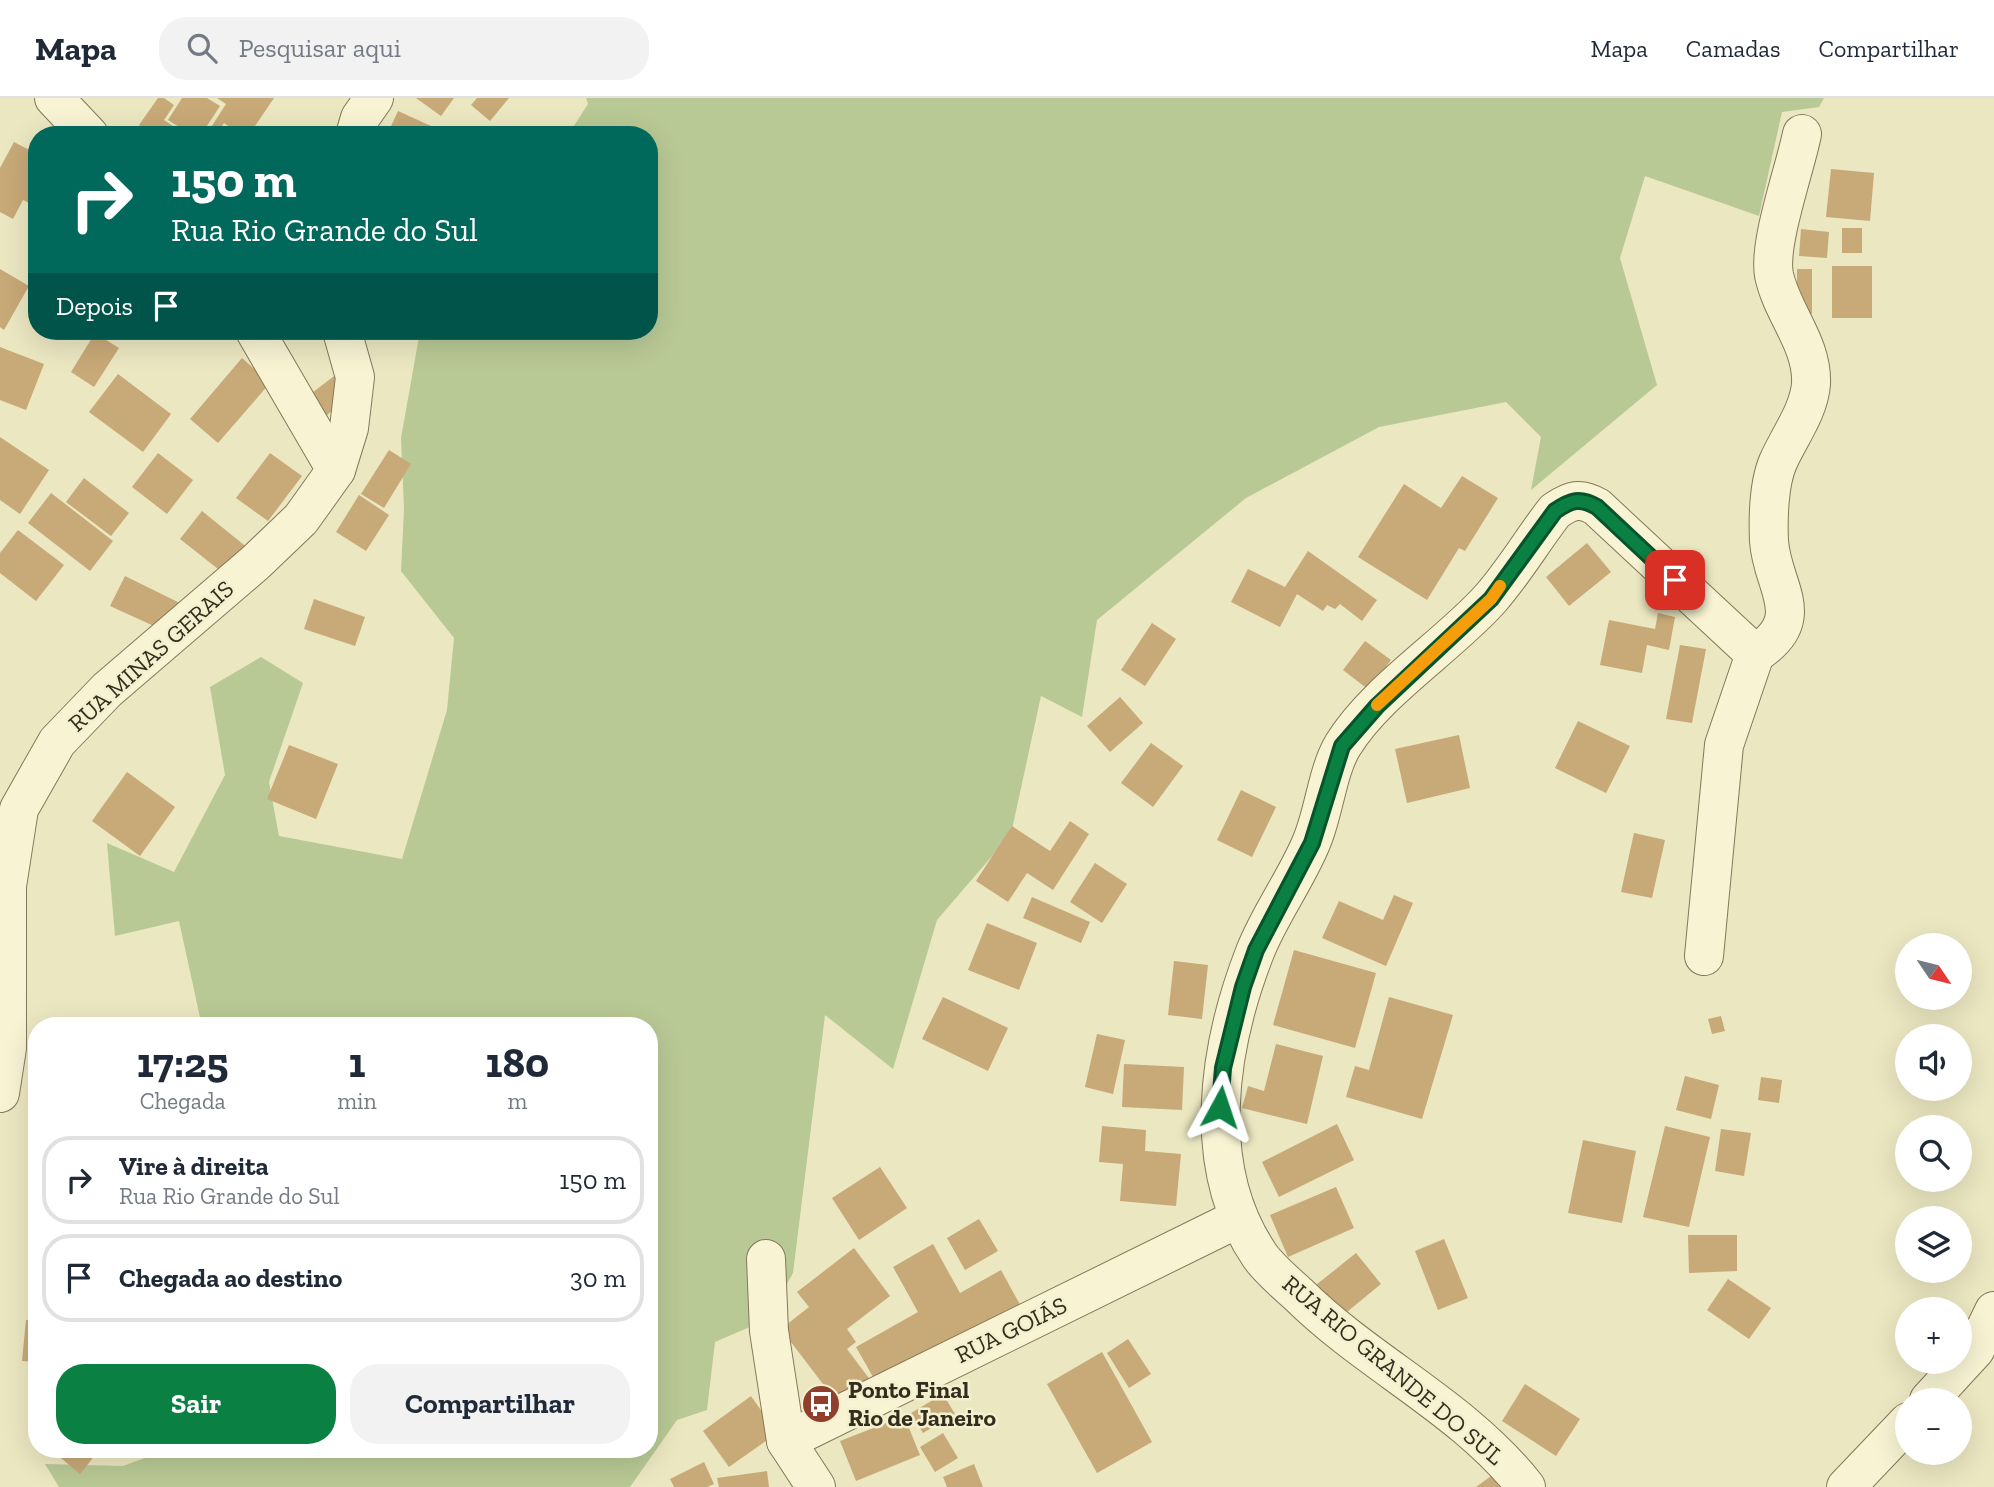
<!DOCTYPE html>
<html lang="pt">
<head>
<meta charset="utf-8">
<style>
  :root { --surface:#fff; --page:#f2f2f3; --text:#1f2937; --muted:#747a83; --line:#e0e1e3; --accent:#0b8043 }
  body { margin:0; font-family:"Zilla Slab",serif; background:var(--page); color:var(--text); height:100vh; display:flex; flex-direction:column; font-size:26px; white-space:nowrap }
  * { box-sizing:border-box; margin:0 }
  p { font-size:23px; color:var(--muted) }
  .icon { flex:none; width:38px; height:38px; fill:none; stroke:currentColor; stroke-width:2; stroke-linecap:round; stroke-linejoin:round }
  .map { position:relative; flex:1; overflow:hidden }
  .details { position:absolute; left:28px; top:919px; width:630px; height:441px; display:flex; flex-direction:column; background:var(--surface); border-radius:28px; box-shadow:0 7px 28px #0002 }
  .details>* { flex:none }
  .hud { position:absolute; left:28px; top:28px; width:630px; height:214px; border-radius:28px; box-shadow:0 7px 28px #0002; background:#00695c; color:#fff; overflow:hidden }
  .needle { width:46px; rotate:125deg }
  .controls { position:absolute; left:1895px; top:835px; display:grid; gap:14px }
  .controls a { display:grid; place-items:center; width:77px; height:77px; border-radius:50%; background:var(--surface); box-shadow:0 7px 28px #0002; font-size:35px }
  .pin { position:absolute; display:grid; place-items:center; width:60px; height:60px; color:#fff; margin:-30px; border-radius:14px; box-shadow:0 4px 10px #0006 }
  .me { position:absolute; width:77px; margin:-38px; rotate:5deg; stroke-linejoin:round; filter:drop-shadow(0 0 5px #0008) }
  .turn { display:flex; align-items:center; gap:24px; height:147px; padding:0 28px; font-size:32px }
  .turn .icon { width:91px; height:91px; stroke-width:2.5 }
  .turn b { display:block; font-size:49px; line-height:60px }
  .then { display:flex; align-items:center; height:66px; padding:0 28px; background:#0003; gap:14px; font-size:26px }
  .eta { display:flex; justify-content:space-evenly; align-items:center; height:119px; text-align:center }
  .eta b { font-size:42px; font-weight:700; line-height:49px }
  .cta { display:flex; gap:14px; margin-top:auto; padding:14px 28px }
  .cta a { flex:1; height:80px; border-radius:28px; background:var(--accent); color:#fff; font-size:28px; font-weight:700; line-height:80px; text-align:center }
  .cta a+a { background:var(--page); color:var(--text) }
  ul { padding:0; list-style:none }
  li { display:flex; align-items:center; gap:21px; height:88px; margin:0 14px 10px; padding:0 14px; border:4px solid var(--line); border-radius:28px }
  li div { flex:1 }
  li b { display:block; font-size:26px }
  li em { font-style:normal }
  header { display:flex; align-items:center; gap:42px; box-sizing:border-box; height:98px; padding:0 35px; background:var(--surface); border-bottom:2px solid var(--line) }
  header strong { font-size:33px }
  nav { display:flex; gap:38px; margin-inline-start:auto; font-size:24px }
  .search { width:490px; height:63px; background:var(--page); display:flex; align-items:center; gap:18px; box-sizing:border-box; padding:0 24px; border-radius:28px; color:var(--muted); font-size:26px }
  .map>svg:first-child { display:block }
  .green { fill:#b9c995 }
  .building { fill:#c8a978 }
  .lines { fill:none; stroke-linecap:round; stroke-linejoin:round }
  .minor-casing { stroke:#847859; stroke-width:40 }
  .minor { stroke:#f7f3d3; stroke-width:38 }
  .route-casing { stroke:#07532c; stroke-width:18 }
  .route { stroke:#0b8043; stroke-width:12 }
  .slow { stroke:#f59e0b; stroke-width:12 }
  .labels { text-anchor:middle; stroke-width:5; stroke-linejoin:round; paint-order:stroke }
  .street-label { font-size:24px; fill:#342d1d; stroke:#f3f0d0 }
  .poi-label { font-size:24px; font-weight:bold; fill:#342d1d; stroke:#f3f0d0; text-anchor:start }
</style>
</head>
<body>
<header>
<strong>Mapa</strong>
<div class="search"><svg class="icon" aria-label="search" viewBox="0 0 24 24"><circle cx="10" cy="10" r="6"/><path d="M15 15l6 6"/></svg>Pesquisar aqui</div>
<nav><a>Mapa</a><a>Camadas</a><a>Compartilhar</a></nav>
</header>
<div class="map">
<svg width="1994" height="1389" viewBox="0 0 1994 1389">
  <rect width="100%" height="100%" fill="#ebe7c1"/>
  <!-- green -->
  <path class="green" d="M586 0H1824L1819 9 1782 14 1759 118 1645 78 1620 160 1657 287 1531 392 1541 339 1506 304 1379 329 1246 400 1097 522 1082 619 1041 598 1011 736 937 822 893 971 825 917 793 1175 768 1221 715 1244 707 1312 677 1322 630 1389H59L45 1366 123 1368 169 1351H649V928L191 927 201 924 179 823 115 838 107 745 174 774 225 677 210 589 261 559 303 585 269 684 279 738 402 761 447 612 454 540 401 473 404 411 401 340 420 233H649V37H568L588 6Z"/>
  <!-- building -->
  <g class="building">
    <path d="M158 0H164L174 7 164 22 186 37H153L139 27Z"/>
    <path d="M182 0H207L220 8 201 37H192L168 22Z"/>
    <path d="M217 0H274L249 37H241L224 25 216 37H206L226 6Z"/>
    <path d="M416 0H454L441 18Z"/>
    <path d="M477 0H509L490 23 471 7Z"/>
    <path d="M398 13 442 33 441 37H387Z"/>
    <path d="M14 44 37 56V109L23 102 13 121 0 114V70Z"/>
    <path d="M1831 71 1874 75 1870 123 1826 119Z"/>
    <rect x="1842" y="130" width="20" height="25"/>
    <path d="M1801 131 1829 134 1827 160 1799 158Z"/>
    <rect x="1832" y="168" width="40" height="52"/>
    <path d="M0 171 29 188 4 232 0 229Z"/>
    <path d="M1797 171H1812V216L1797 211Z"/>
    <path d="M95 235 119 250 94 289 71 274Z"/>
    <path d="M0 249 44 266 26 312 0 302Z"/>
    <path d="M242 260 270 285 218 345 190 321Z"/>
    <path d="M342 272 350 296 324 320 308 298Z"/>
    <path d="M118 276 171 316 143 354 89 314Z"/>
    <path d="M0 339 49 372 20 416 0 402Z"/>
    <path d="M389 352 411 366 384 410 361 396Z"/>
    <path d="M158 355 193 382 167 416 132 389Z"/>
    <path d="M270 355 302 378 268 423 236 400Z"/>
    <path d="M1462 378 1498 400 1465 453 1459 450 1427 502 1358 459 1404 386 1441 410Z"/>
    <path d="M84 380 129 415 111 438 66 404Z"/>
    <path d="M51 395 113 443 90 473 28 425Z"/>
    <path d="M359 397 389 417 366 453 336 434Z"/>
    <path d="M202 413 254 455 232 482 180 441Z"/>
    <path d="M18 432 64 467 36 503 0 475V455Z"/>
    <path d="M1587 445 1611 474 1569 508 1546 479Z"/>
    <path d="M1308 453 1377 502 1362 523 1340 506 1335 511 1327 507 1323 513 1297 496 1280 529 1231 504 1248 471 1285 489Z"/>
    <path d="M125 478 194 512 167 534 110 508Z"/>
    <path d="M314 501 365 519 355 548 304 531Z"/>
    <path d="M1658 515 1675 519 1669 552 1647 547 1642 575 1600 567 1609 522 1655 531Z"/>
    <path d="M1152 525 1176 541 1145 588 1121 572Z"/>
    <path d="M1365 543 1391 562 1369 592 1343 572Z"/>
    <path d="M1680 547 1706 551 1692 625 1666 621Z"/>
    <path d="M1120 599 1143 625 1110 654 1087 628Z"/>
    <path d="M1578 623 1630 648 1606 695 1555 670Z"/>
    <path d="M1459 637 1470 690 1407 705 1395 651Z"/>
    <path d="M1151 645 1183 668 1153 709 1121 685Z"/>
    <path d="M289 647 338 666 316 721 267 701Z"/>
    <path d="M127 674 175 709 140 758 92 723Z"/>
    <path d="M1241 692 1276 709 1252 759 1217 742Z"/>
    <path d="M1070 723 1089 736 1053 792 1027 775 1008 804 976 783 1012 728 1050 753Z"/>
    <path d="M1634 735 1665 742 1652 800 1621 794Z"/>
    <path d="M1095 765 1127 786 1102 825 1070 804Z"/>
    <path d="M1394 797 1413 805 1386 868 1322 840 1339 803 1383 822Z"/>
    <path d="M1032 799 1090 824 1081 845 1023 820Z"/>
    <path d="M987 825 1037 845 1019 892 968 872Z"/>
    <path d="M1294 852 1376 875 1355 950 1273 927Z"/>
    <path d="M1174 863 1208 867 1202 921 1168 917Z"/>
    <path d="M943 899 1008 930 988 973 922 941Z"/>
    <path d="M1389 899 1453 917 1422 1021 1346 999 1355 968 1369 972Z"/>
    <path d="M1721 918 1725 933 1712 936 1708 921Z"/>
    <path d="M1097 936 1125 942 1113 996 1085 989Z"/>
    <path d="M1276 946 1323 958 1307 1026 1242 1010 1248 988 1264 993Z"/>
    <path d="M1124 966 1184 969 1182 1012 1122 1009Z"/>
    <path d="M1685 978 1719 987 1711 1021 1676 1012Z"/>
    <path d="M1761 979 1782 982 1779 1005 1758 1002Z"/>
    <path d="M1337 1026 1354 1062 1279 1099 1262 1064Z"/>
    <path d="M1102 1028 1146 1032 1145 1053 1181 1056 1176 1108 1120 1103 1123 1066 1099 1064Z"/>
    <path d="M1665 1028 1710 1039 1689 1129 1643 1119Z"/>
    <path d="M1721 1031 1751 1035 1744 1078 1715 1073Z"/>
    <path d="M1583 1042 1636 1053 1622 1125 1568 1115Z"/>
    <path d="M880 1069 907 1110 859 1142 832 1100Z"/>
    <path d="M1336 1089 1354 1130 1288 1159 1270 1117Z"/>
    <path d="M979 1121 998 1153 965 1172 947 1140Z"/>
    <path d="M1688 1137H1737V1173L1689 1175Z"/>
    <path d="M1444 1141 1468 1200 1438 1212 1415 1153Z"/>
    <path d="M933 1146 960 1195 1001 1172 1023 1212 881 1293 856 1249 918 1214 893 1169Z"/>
    <path d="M854 1150 890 1198 847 1231 856 1244 847 1251 871 1283 839 1307 781 1231 809 1209 797 1194Z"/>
    <path d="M1356 1155 1381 1186 1342 1218 1316 1187Z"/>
    <path d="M1728 1181 1771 1210 1749 1241 1707 1212Z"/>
    <path d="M26 1222 37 1223V1264L22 1263Z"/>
    <path d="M1128 1241 1151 1276 1129 1290 1107 1255Z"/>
    <path d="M1102 1254 1152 1344 1097 1375 1047 1286Z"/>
    <path d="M1525 1286 1580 1321 1556 1358 1502 1323Z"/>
    <path d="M943 1296 955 1316 923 1335 911 1315Z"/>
    <path d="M751 1298 777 1335 729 1369 703 1333Z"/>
    <path d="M904 1318 920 1357 856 1383 840 1343Z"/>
    <path d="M943 1335 958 1360 935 1374 920 1349Z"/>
    <path d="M50 1351H100L80 1376Z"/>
    <path d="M704 1364 714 1386 707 1389H674L670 1381Z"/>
    <path d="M974 1366 983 1389H947L943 1379Z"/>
    <path d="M767 1373 769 1389H719L717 1380Z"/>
    <path d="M1498 1373 1510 1389H1476Z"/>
  </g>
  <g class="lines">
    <defs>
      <g id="minor">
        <path d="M54 0 89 37"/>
        <path d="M355 37 360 20 374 0"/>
        <path d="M255 233 336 372"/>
        <path d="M1755 556C1811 520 1772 490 1769 443 1768 420 1769 385 1778 364 1789 339 1809 313 1811 286 1813 246 1782 215 1774 177 1768 145 1795 71 1802 36"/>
        <path d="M0 995 7 950V788L19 711 57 644 107 592 255 465 301 421 336 372 349 330 355 279 342 233"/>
        <path d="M766 1161 769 1233 786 1343 816 1389"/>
        <path d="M1929 1302 1975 1252 1994 1213"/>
        <path d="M786 1343 1237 1121"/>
        <path d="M1526 1389C1463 1309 1370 1267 1299 1197 1286 1185 1270 1172 1260 1158 1199 1069 1218 949 1255 854 1270 816 1295 783 1311 745 1324 716 1327 673 1343 647 1376 593 1448 548 1490 501 1514 474 1533 441 1555 413 1571 402 1580 399 1597 409L1755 556 1724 647 1704 858"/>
        <path d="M1846 1389 1908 1324"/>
      </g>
    </defs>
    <!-- minor casing -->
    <use href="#minor" class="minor-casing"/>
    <!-- minor -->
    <use href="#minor" class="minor"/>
  </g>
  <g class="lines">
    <defs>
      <path id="route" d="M1220 1009 1223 970 1243 889 1256 852 1312 745 1342 648 1377 608 1491 501 1555 413C1571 402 1580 399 1597 409L1675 482"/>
    </defs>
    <!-- route casing -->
    <use href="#route" class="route-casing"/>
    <!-- route -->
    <use href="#route" class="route"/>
    <!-- slow -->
    <path class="slow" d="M1377 607 1491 501 1500 488"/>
  </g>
  <!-- icons -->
  <defs>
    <symbol id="bus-disc" viewBox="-11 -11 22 22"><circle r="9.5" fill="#903f2c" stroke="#f3f0d0"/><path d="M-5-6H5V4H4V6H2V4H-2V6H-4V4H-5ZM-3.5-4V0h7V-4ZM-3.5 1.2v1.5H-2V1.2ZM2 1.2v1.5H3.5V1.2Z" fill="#fff"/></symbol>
  </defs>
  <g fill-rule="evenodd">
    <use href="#bus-disc" x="799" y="1284" width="44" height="44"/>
  </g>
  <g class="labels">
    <!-- street labels -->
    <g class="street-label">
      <text transform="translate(151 558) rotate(-42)" y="8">RUA MINAS GERAIS</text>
      <text transform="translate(1011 1232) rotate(-26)" y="8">RUA GOIÁS</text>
      <text transform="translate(1393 1272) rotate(40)" y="8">RUA RIO GRANDE DO SUL</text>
    </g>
    <!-- poi labels -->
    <g class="poi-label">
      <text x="848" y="1300">Ponto Final<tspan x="848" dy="28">Rio de Janeiro</tspan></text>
    </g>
  </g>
</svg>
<div class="controls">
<a><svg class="needle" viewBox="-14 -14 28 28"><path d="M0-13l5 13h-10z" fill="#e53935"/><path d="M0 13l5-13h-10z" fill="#747a83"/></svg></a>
<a><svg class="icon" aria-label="sound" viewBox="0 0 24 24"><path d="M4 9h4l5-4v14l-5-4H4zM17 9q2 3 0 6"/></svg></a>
<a><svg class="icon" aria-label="search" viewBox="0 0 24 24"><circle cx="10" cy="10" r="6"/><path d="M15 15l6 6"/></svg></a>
<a><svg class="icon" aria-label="layers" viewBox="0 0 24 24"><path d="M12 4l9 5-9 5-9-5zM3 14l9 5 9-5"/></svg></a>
<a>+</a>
<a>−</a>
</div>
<div class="pin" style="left:1675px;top:482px;background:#d93025"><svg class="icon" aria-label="arrive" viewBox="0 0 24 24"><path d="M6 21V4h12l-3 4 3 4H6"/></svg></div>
<svg class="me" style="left:1220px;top:1009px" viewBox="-20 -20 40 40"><path d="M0-17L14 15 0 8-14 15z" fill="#0b8043" stroke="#fff" stroke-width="4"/></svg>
<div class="hud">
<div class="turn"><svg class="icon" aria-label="right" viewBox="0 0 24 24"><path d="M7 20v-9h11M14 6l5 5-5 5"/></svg><div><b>150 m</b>Rua Rio Grande do Sul</div></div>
<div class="then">Depois<svg class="icon" aria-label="arrive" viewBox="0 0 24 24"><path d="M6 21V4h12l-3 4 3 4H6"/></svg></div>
</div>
<section class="details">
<div class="eta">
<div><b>17:25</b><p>Chegada</p></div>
<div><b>1</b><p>min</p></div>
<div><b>180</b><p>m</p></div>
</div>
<ul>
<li><svg class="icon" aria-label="right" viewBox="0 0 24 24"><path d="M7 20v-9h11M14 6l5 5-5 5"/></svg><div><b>Vire à direita</b><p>Rua Rio Grande do Sul</p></div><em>150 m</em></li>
<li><svg class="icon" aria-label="arrive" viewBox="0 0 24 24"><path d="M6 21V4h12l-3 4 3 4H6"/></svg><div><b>Chegada ao destino</b></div><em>30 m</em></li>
</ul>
<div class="cta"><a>Sair</a><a>Compartilhar</a></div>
</section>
</div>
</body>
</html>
